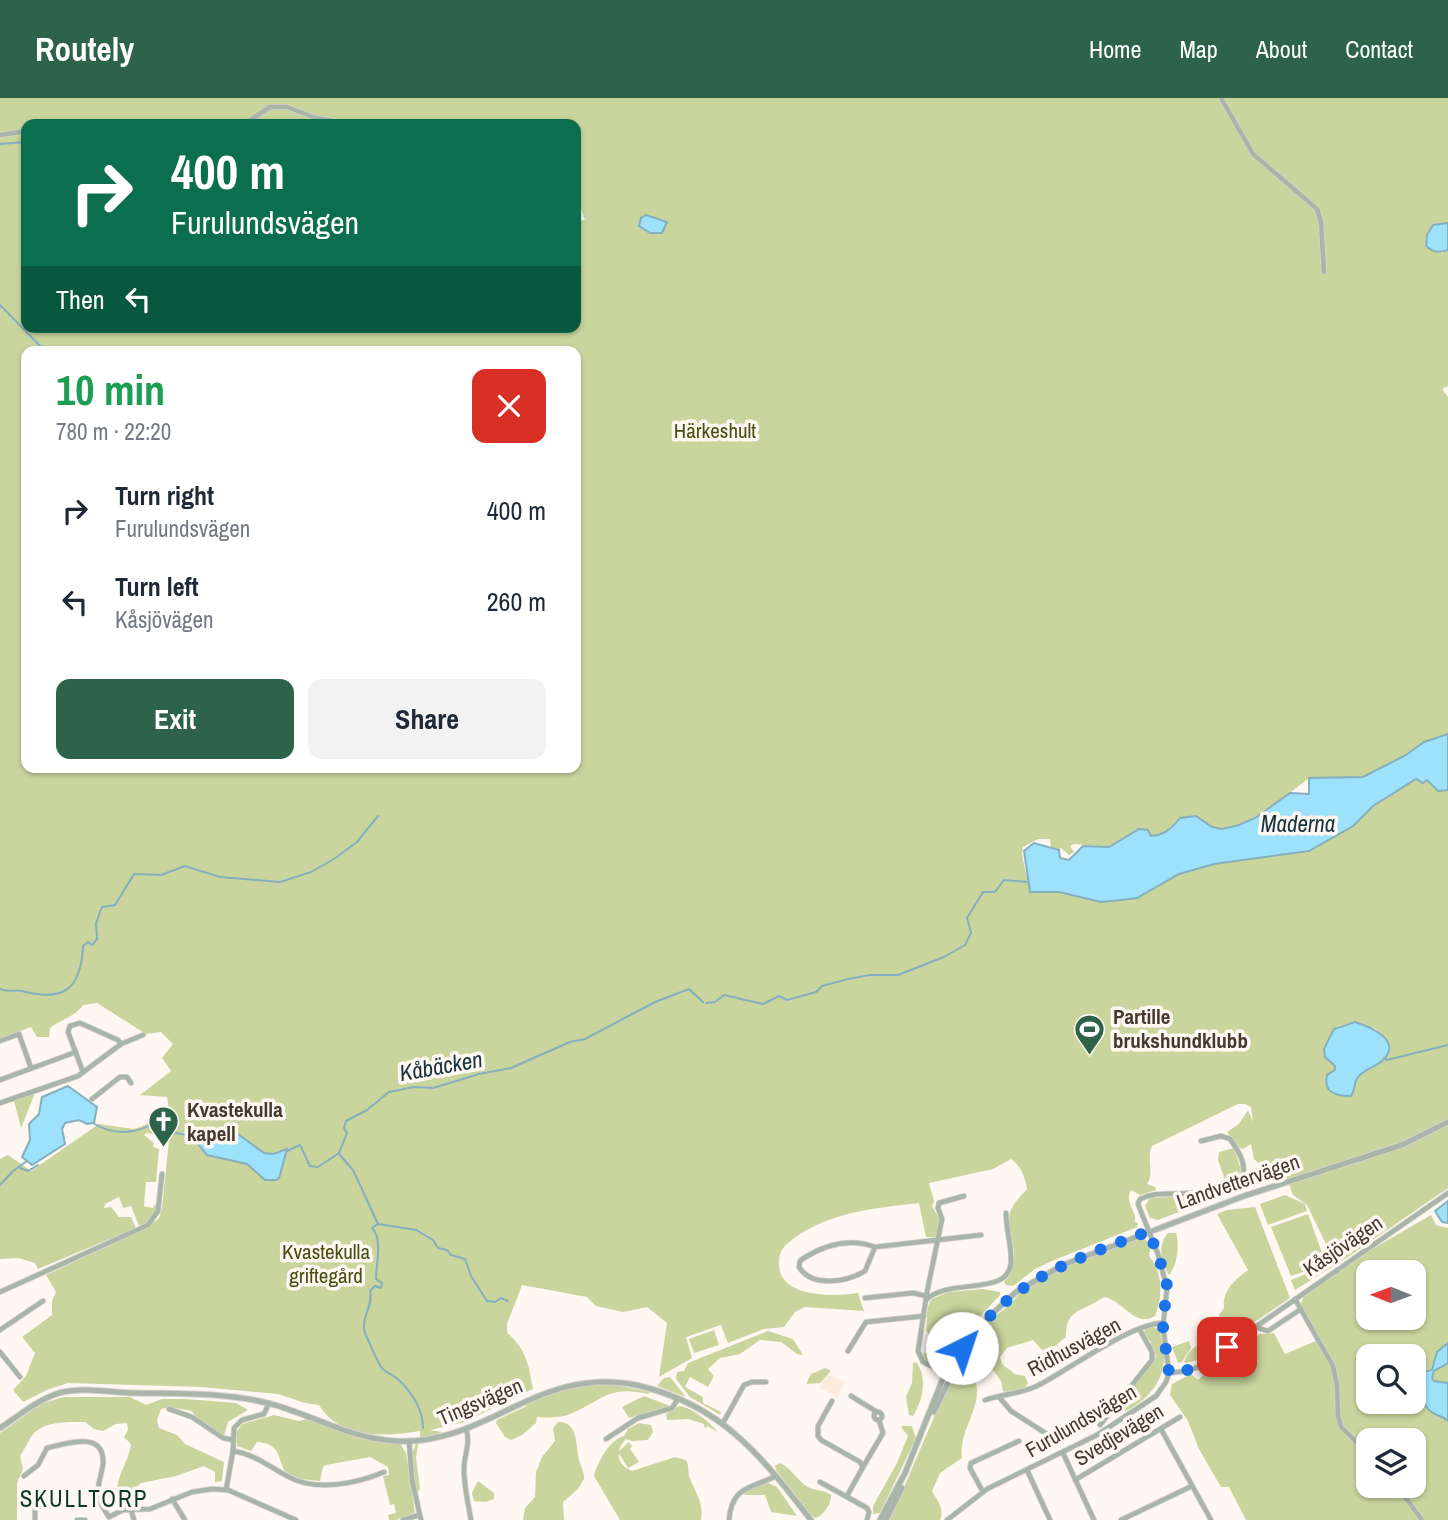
<!DOCTYPE html>
<html lang="en">
<head>
<meta charset="utf-8">
<style>
  :root { --surface:#fff; --page:#f2f2f3; --text:#1f2937; --muted:#747a83; --accent:#2d6349 }
  body { margin:0; font-family:"Archivo Narrow",sans-serif; background:var(--page); color:var(--text); height:100vh; display:flex; flex-direction:column; font-size:26px; white-space:nowrap }
  * { box-sizing:border-box; margin:0 }
  p { font-size:23px; color:var(--muted) }
  .icon { flex:none; width:38px; height:38px; fill:none; stroke:currentColor; stroke-width:2; stroke-linecap:round; stroke-linejoin:round }
  .map { position:relative; flex:1; overflow:hidden }
  .sheet { position:absolute; left:21px; top:248px; width:560px; height:427px; display:flex; flex-direction:column; background:var(--surface); border-radius:14px; box-shadow:0 2px 5px #0004 }
  .sheet>* { flex:none }
  .banner { position:absolute; left:21px; top:21px; width:560px; height:214px; border-radius:14px; box-shadow:0 2px 5px #0004; background:#0b6e4f; color:#fff; overflow:hidden }
  .needle { width:46px; rotate:271deg }
  .fabs { position:absolute; left:1356px; top:1162px; display:grid; gap:14px }
  .fabs a { display:grid; place-items:center; width:70px; height:70px; border-radius:14px; background:var(--surface); box-shadow:0 2px 5px #0004; font-size:35px }
  .pin { position:absolute; display:grid; place-items:center; width:60px; height:60px; color:#fff; margin:-30px; border-radius:14px; box-shadow:0 4px 10px #0006 }
  .me { position:absolute; width:77px; margin:-38px; rotate:41deg; stroke-linejoin:round; filter:drop-shadow(0 0 5px #0008) }
  .turn { display:flex; align-items:center; gap:24px; height:147px; padding:0 35px; font-size:32px }
  .turn .icon { width:91px; height:91px; stroke-width:2.5 }
  .turn b { display:block; font-size:49px; line-height:60px }
  .then { display:flex; align-items:center; height:66px; padding:0 35px; background:#0003; gap:14px; font-size:26px }
  .round { display:grid; place-items:center; flex:none; width:74px; height:74px; border-radius:14px; background:var(--page) }
  .head { display:flex; align-items:center; justify-content:space-between; height:119px; padding:0 35px }
  h1 { font-size:42px; font-weight:700; line-height:52px; color:#1e9e55 }
  .button { display:flex; gap:14px; margin-top:auto; padding:14px 35px }
  .button a { flex:1; height:80px; border-radius:14px; background:var(--accent); color:#fff; font-size:28px; font-weight:700; line-height:80px; text-align:center }
  .button a+a { background:var(--page); color:var(--text) }
  ul { padding:0; list-style:none }
  li { display:flex; align-items:center; gap:21px; height:91px; padding:0 35px }
  li div { flex:1 }
  li b { display:block; font-size:26px }
  li em { font-style:normal }
  header { display:flex; align-items:center; gap:42px; box-sizing:border-box; height:98px; padding:0 35px; background:var(--accent); color:#fff }
  header strong { font-size:33px }
  nav { display:flex; gap:38px; margin-inline-start:auto; font-size:24px }
  .map>svg:first-child { display:block }
  .built { fill:#fcece0 }
  .green { fill:#cad59e; fill-rule:evenodd }
  .water { fill:#9ee1fb; stroke:#84afbe; stroke-width:2 }
  .lines { fill:none; stroke-linecap:round; stroke-linejoin:round }
  .stream { stroke:#84afbe; stroke-width:2 }
  .minor-casing { stroke:#d9d1cb; stroke-width:6 }
  .tertiary-casing { stroke:#d9d1cb; stroke-width:7 }
  .minor { stroke:#a9b5a9; stroke-width:4.5 }
  .tertiary { stroke:#a9b5a9; stroke-width:5 }
  .route { stroke:#1a73e8; stroke-width:12; stroke-dasharray:0 21.6 }
  .labels { text-anchor:middle; stroke-width:7; stroke-linejoin:round; paint-order:stroke }
  .park-label { font-size:21px; fill:#474f0f; stroke:#fef7f2 }
  .poi-label { font-size:21px; font-weight:bold; fill:#463930; stroke:#fef7f2; text-anchor:start }
  .street-label { font-size:21px; fill:#463930; stroke:#fef7f2 }
  .water-label { font-size:23px; font-style:italic; fill:#14343f; stroke:#fef7f2 }
  .neighbourhood-label { font-size:23px; letter-spacing:2px; fill:#0c3925; stroke:#fef7f2 }
</style>
</head>
<body>
<header>
<strong>Routely</strong>
<nav><a>Home</a><a>Map</a><a>About</a><a>Contact</a></nav>
</header>
<div class="map">
<svg width="1448" height="1422" viewBox="0 0 1448 1422">
  <rect width="100%" height="100%" fill="#fef7f2"/>
  <!-- built -->
  <path class="built" d="M827 1276 845 1284 837 1300 819 1289Z"/>
  <!-- green -->
  <g class="green">
    <path d="M0 0H1448V125H1444L1441 155 1448 152V288L1442 291 1448 299V636L1424 644 1406 657 1363 679 1309 680 1269 711 1239 727 1222 731 1212 729 1196 718 1158 738H1151L1139 731 1109 749 1074 746 1070 748 1074 754 1069 757 1061 750 1059 752 1051 750 1050 741H1038L1023 749 1022 757 1030 794H1059L1089 802 1137 800 1179 776 1214 766 1299 755 1341 735 1373 708 1416 681 1427 682 1438 693 1448 692V1090L1345 1161 1295 1192 1291 1182 1328 1167 1325 1144 1307 1107 1293 1097 1285 1076 1271 1077 1254 1061 1251 1046 1243 1051 1238 1049 1227 1034 1239 1026 1248 1012 1253 1024 1251 1009 1245 1006H1238L1152 1048C1146 1060 1155 1075 1147 1086L1155 1089 1156 1092 1140 1097 1131 1092C1124 1105 1137 1113 1135 1124L1138 1125 1137 1129 1052 1163 1035 1171 1013 1188 1006 1187 1004 1184C1027 1156 1003 1138 1010 1114 1013 1105 1021 1098 1027 1091 1025 1079 1021 1068 1011 1061L993 1071 929 1085 934 1103 932 1108 940 1122 936 1139H926L919 1105C874 1110 822 1115 787 1146 781 1151 779 1158 779 1165 777 1200 835 1199 858 1195L864 1213 805 1209 795 1214 784 1229 764 1231 728 1245 721 1227 686 1239 692 1260 659 1279 667 1225 647 1209 623 1214 596 1208 587 1199 522 1187 507 1226V1235C526 1250 529 1268 533 1291L464 1324 430 1332 442 1334 432 1338 420 1340V1333C386 1339 339 1341 319 1307L305 1305 278 1296 201 1289 68 1285 47 1292 23 1304 13 1292 26 1278 35 1255 22 1239 52 1217V1203L56 1194 46 1177 148 1129 159 1120 162 1110 169 1042 164 1038 147 1035 144 1037 154 1045 153 1049 159 1051 156 1084H146L144 1108 153 1110 155 1106 157 1109 149 1124 139 1128 131 1108 123 1110 119 1099 105 1106 104 1110 111 1109 119 1119H131L136 1130 38 1171 35 1165 18 1160 0 1161V1061L8 1057 31 1073 99 1026 134 1031 145 1027 169 1012 167 999 140 997 171 973 162 960 173 946 161 934 146 936 97 905 83 907C75 919 61 921 50 930L49 939H37L31 929 0 940ZM26 26H576V97L585 122 576 123V229H26ZM26 254H576V670H26ZM1355 924 1376 931 1386 940 1388 956C1378 968 1353 973 1355 991L1342 998 1332 996 1326 977 1335 972V968L1325 959 1327 945 1338 928Z"/>
    <path d="M35 995 21 1030 14 1003Z"/>
    <path d="M1234 1050 1241 1072 1238 1077 1225 1082 1218 1062 1219 1054Z"/>
    <path d="M1222 1089 1227 1092 1224 1097 1158 1122 1150 1120 1145 1108 1150 1100 1191 1098Z"/>
    <path d="M1285 1097 1305 1106 1307 1113 1268 1127 1260 1106Z"/>
    <path d="M1255 1109 1290 1200 1198 1262 1187 1265 1184 1264C1191 1246 1207 1242 1223 1235L1219 1217 1224 1210C1222 1192 1235 1182 1248 1172L1217 1116 1227 1112Z"/>
    <path d="M1308 1116 1326 1166 1291 1178 1271 1129Z"/>
    <path d="M1431 1117 1436 1127 1448 1130V1245L1437 1254 1434 1267 1439 1270 1448 1265V1285L1433 1283 1432 1280 1419 1285C1423 1296 1422 1308 1433 1315 1439 1319 1443 1318 1448 1323V1422H1246L1229 1389H1221L1199 1351 1188 1323 1170 1297 1172 1286 1191 1276 1198 1282 1215 1267 1260 1236 1274 1235 1285 1256 1318 1242 1300 1208 1304 1198 1369 1153ZM1368 1174H1414V1183L1424 1187 1425 1197 1414 1206V1220H1368ZM1368 1258H1414V1304H1368ZM1368 1342H1414V1388H1368Z"/>
    <path d="M1168 1135H1176C1180 1146 1177 1168 1169 1177 1161 1165 1157 1147 1168 1135Z"/>
    <path d="M1140 1141H1145L1151 1148 1149 1158C1163 1174 1163 1199 1155 1218 1135 1231 1122 1201 1104 1199 1082 1215 1066 1209 1066 1239L1050 1252H1042L1033 1242 1007 1250 1000 1259 1002 1266 1015 1276 1025 1278 1028 1285C1024 1293 1011 1297 1003 1293L1001 1283 987 1263H975C971 1275 978 1284 977 1296 975 1319 959 1336 962 1360L940 1375 932 1393C937 1402 945 1412 940 1422H890L955 1270 965 1253 990 1222 1011 1206 1021 1193 1069 1167Z"/>
    <path d="M983 1191 1000 1194V1197L956 1244 944 1264 937 1266 925 1262 923 1255 932 1256 933 1243 926 1232C928 1222 925 1209 932 1201L949 1194Z"/>
    <path d="M1152 1228 1160 1232C1161 1241 1164 1252 1164 1260 1164 1288 1140 1309 1116 1317L1119 1310 1156 1258 1150 1247 1151 1244 1144 1236 1145 1231Z"/>
    <path d="M714 1232 719 1247 694 1255 689 1241Z"/>
    <path d="M768 1233 793 1241 803 1257 797 1256 781 1244 760 1242 740 1256 720 1260 708 1271 714 1278 708 1289 690 1279 685 1289 703 1299V1305L721 1314 720 1317 690 1299 676 1281 677 1274 684 1273 688 1265Z"/>
    <path d="M1189 1243 1191 1250 1182 1264 1178 1265 1172 1249Z"/>
    <path d="M916 1264C928 1279 923 1302 913 1318L909 1317 906 1299 912 1285 913 1265Z"/>
    <path d="M825 1270 830 1272V1274L820 1285 806 1286 811 1276Z"/>
    <path d="M670 1279 686 1299 657 1288 664 1280Z"/>
    <path d="M610 1286 650 1294 648 1296C607 1287 604 1302 570 1316 560 1320 548 1320 537 1319L536 1325 522 1337 511 1342 505 1339 496 1325 497 1322 527 1308 523 1305C549 1292 582 1287 610 1286Z"/>
    <path d="M644 1298 670 1308 629 1320 622 1309Z"/>
    <path d="M63 1299H130L146 1307 162 1301H186L236 1305 248 1312 228 1324 224 1338 198 1324 192 1313 169 1309 161 1311 157 1322 159 1330 177 1337 185 1346 224 1364 222 1383 215 1384V1374L204 1368 176 1378 141 1385 128 1397H119L117 1394C117 1376 129 1363 131 1346L124 1339 128 1332 127 1325 116 1326 103 1333 94 1331 85 1324C70 1324 47 1323 35 1334 29 1340 25 1351 20 1358L23 1371 17 1385V1422H0V1335L41 1306Z"/>
    <path d="M679 1308C692 1309 709 1324 718 1334L707 1328 705 1331 704 1326 688 1321 667 1322 666 1316Z"/>
    <path d="M274 1317 299 1323 306 1321 349 1337 400 1345 406 1355 415 1415 396 1422H389L388 1417 396 1415 394 1406 390 1407 383 1378 389 1377 388 1369 370 1359 326 1367 323 1369 320 1383 301 1381 285 1374C277 1357 280 1346 257 1344L251 1353 237 1348 236 1335 242 1326Z"/>
    <path d="M558 1324C580 1323 575 1351 580 1365 582 1371 584 1374 584 1381L578 1391 563 1404 564 1422H523L525 1410 535 1399 536 1374 542 1359 555 1343 553 1330Z"/>
    <path d="M639 1325 651 1327 653 1334 648 1342 632 1343 626 1341C615 1352 616 1367 632 1373L675 1359 686 1362C689 1368 688 1372 689 1378 695 1395 704 1403 701 1422H620L594 1378C597 1365 610 1341 624 1338L628 1331Z"/>
    <path d="M903 1328H912L916 1340 880 1415 873 1416V1408L897 1365 908 1338 901 1329Z"/>
    <path d="M629 1344 632 1348 630 1351 639 1364 628 1370 618 1354Z"/>
    <path d="M416 1346H418L416 1360 420 1391 417 1395C414 1379 408 1360 416 1346Z"/>
    <path d="M780 1365C793 1371 798 1384 808 1389 815 1393 822 1391 831 1397 832 1405 823 1419 815 1420L810 1416 776 1372 775 1368Z"/>
    <path d="M478 1383 494 1395V1401L486 1404 474 1403 472 1395Z"/>
    <path d="M766 1384 777 1389 797 1418 771 1414 765 1397H744L745 1393Z"/>
  </g>
  <!-- water -->
  <g class="water">
    <path d="M646 117 667 124 662 135H650L639 128 641 120Z"/>
    <path d="M1448 125V152C1439 155 1433 154 1426 148L1427 137 1433 127Z"/>
    <path d="M1448 636V692L1438 693 1427 682 1423 685 1416 681 1373 708 1353 728 1309 753 1214 766 1179 776 1137 800 1121 802 1101 804 1059 794H1030L1024 753 1034 745 1059 752 1060 760 1069 762 1083 748 1109 749 1139 731 1148 732 1151 738C1165 737 1172 730 1180 720L1196 718 1212 729 1222 731 1239 727 1255 720 1290 695 1309 696V680L1363 679 1406 657 1424 644Z"/>
    <path d="M1355 924C1371 929 1404 943 1382 963 1375 969 1365 971 1359 978 1353 984 1356 991 1351 998 1336 998 1323 995 1327 977L1335 972V968L1325 959 1324 951 1334 931Z"/>
    <path d="M68 988 97 1009 94 1025 87 1026 79 1022 65 1025 62 1031 65 1046 32 1067 22 1059 30 1042 29 1026 39 1016 42 999Z"/>
    <path d="M231 1031 264 1055 273 1056 287 1051 279 1080 276 1082H265L247 1066 207 1057 195 1042 197 1037Z"/>
    <path d="M1448 1103V1125L1442 1124 1435 1113Z"/>
    <path d="M1448 1245V1265L1434 1273 1432 1280 1434 1283 1448 1285V1323C1443 1318 1439 1319 1433 1315 1420 1307 1417 1287 1423 1274L1432 1272 1437 1254Z"/>
  </g>
  <g class="lines">
    <!-- stream -->
    <g class="stream">
      <path d="M0 46 26 44"/>
      <path d="M0 207 46 254"/>
      <path d="M0 891C8 895 14 891 22 893 63 904 81 892 83 848L88 844 92 847 97 841 96 825 102 809 115 807 134 776 161 777 185 768 220 779 280 784 311 774 334 761 357 744 378 718"/>
      <path d="M706 905 715 904 724 897 763 906 779 898 787 902 816 894 822 888 848 881 870 877H898L944 859 965 847 971 835 967 820 983 794H995L1004 782 1027 784"/>
      <path d="M1384 960 1387 962 1448 947"/>
      <path d="M93 1025C115 1039 139 1035 159 1023L171 1034 196 1039"/>
      <path d="M287 1053 300 1047 310 1068 318 1069 339 1055 347 1035 344 1030 346 1023 367 1012 389 994 414 989 433 990 479 976 511 970 570 944 585 941 655 904 689 891 703 904"/>
      <path d="M340 1057 353 1072 378 1126 416 1132 433 1142 438 1150 447 1152 451 1157 465 1161 471 1178 487 1203 495 1204 501 1200 508 1203"/>
      <path d="M20 1070 28 1073 38 1067"/>
      <path d="M0 1087 13 1073 27 1063"/>
      <path d="M378 1126 372 1130C383 1141 376 1166 376 1181L382 1185 381 1190 375 1188 370 1193C374 1207 360 1220 365 1235 368 1241 378 1266 382 1270 385 1274 391 1276 395 1279 410 1291 423 1310 423 1330"/>
    </g>
    <defs>
      <g id="minor">
        <path d="M1221 0 1253 56 1317 111 1321 124 1324 174"/>
        <path d="M244 26 270 9H287L316 20 349 26"/>
        <path d="M0 37 26 33"/>
        <path d="M0 943 19 936 31 970"/>
        <path d="M83 974 68 934 70 928 80 925 118 942 121 946"/>
        <path d="M0 982 76 954"/>
        <path d="M92 1001 120 979H127L131 985"/>
        <path d="M0 1005 78 978 121 946 143 937"/>
        <path d="M875 1149 865 1173C847 1184 812 1190 799 1169L800 1163 804 1160C826 1146 850 1140 875 1149L981 1137"/>
        <path d="M0 1194 148 1127 158 1113 162 1076"/>
        <path d="M865 1200 913 1195 926 1198"/>
        <path d="M1295 1201 1333 1268 1337 1288 1338 1318 1341 1329 1368 1355"/>
        <path d="M926 1202C949 1179 1008 1199 1011 1165 1012 1148 1006 1132 1006 1115"/>
        <path d="M1256 1229 1268 1233 1301 1211"/>
        <path d="M0 1232 43 1203"/>
        <path d="M848 1253 866 1224 924 1218"/>
        <path d="M0 1254 20 1279"/>
        <path d="M1169 1275 1187 1273 1198 1269 1448 1095"/>
        <path d="M949 1277 923 1264 918 1253 927 1194 942 1121 938 1110 939 1105 964 1098"/>
        <path d="M851 1298 877 1314"/>
        <path d="M999 1299 1011 1313 1053 1340"/>
        <path d="M985 1302C1002 1296 1020 1296 1037 1288 1069 1272 1129 1226 1163 1225"/>
        <path d="M832 1303 818 1328V1338L821 1342 860 1364 863 1369 847 1398"/>
        <path d="M169 1311 192 1319 223 1340 233 1342"/>
        <circle cx="878" cy="1318" r="4"/>
        <path d="M723 1325 744 1287 752 1284H766"/>
        <path d="M1100 1327 1152 1262V1254L1140 1232"/>
        <path d="M466 1331C471 1345 464 1357 464 1371 464 1388 468 1405 471 1422"/>
        <path d="M1161 1331 1211 1422"/>
        <path d="M606 1341 638 1320 672 1310 678 1301"/>
        <path d="M409 1343 412 1382 421 1422"/>
        <path d="M233 1353C254 1356 270 1369 287 1378 315 1394 356 1386 384 1374"/>
        <path d="M1063 1355 1094 1422"/>
        <path d="M863 1369 883 1335 879 1322"/>
        <path d="M1027 1372 1050 1422"/>
        <path d="M24 1378 38 1367 47 1350C68 1345 105 1332 103 1366 102 1375 98 1384 98 1394 98 1403 104 1411 109 1419L123 1412 150 1411 192 1394 212 1391 228 1392 296 1422"/>
        <path d="M1075 1382 1180 1319"/>
        <path d="M820 1384 867 1410 869 1414 867 1422"/>
        <path d="M1397 1388 1422 1422"/>
        <path d="M226 1392 233 1353 234 1330 242 1322 264 1316 269 1305"/>
        <path d="M983 1394 970 1370 971 1365 1019 1343"/>
        <path d="M172 1401 185 1422"/>
        <path d="M35 1410V1422"/>
        <path d="M131 1412 134 1422"/>
        <path d="M77 1422H85"/>
        <path d="M403 1422 419 1417"/>
        <path d="M729 1422C732 1388 750 1391 776 1378"/>
        <path d="M947 1422 987 1391 1097 1337 1156 1298 1166 1284 1169 1275 1163 1229 1167 1190 1158 1156 1138 1106 1140 1101C1157 1093 1172 1097 1190 1095 1209 1093 1227 1085 1243 1076 1246 1064 1237 1051 1230 1041L1221 1038 1201 1043"/>
        <path d="M1121 1422 1192 1388"/>
      </g>
      <g id="tertiary">
        <path d="M934 1314 962 1256"/>
        <path d="M0 1330C19 1318 37 1302 59 1295 82 1289 109 1294 133 1295 180 1296 229 1294 275 1307 316 1319 353 1341 396 1343 488 1348 539 1265 640 1288 722 1307 762 1359 811 1422"/>
        <path d="M880 1422 905 1375 942 1283 955 1261 992 1216 1016 1194 1063 1167 1244 1098 1402 1047 1448 1024"/>
        <path d="M886 1422 902 1390"/>
      </g>
    </defs>
    <!-- minor casing -->
    <use href="#minor" class="minor-casing"/>
    <!-- tertiary casing -->
    <use href="#tertiary" class="tertiary-casing"/>
    <!-- minor -->
    <use href="#minor" class="minor"/>
    <!-- tertiary -->
    <use href="#tertiary" class="tertiary"/>
  </g>
  <g class="lines">
    <!-- route -->
    <path class="route" d="M962 1250C1017 1178 1069 1164 1149 1133L1167 1183 1163 1230 1169 1275C1195 1274 1206 1263 1227 1249"/>
  </g>
  <!-- icons -->
  <defs>
    <symbol id="stadium-pin" viewBox="-11 -11 22 30"><path d="M0 17L-7.5 6A9.5 9.5 0 1 1 7.5 6Z" fill="#2d6349" stroke="#fef7f2"/><path d="M0-5a6.5 5 0 1 0 0 10a6.5 5 0 1 0 0-10ZM-3.5-1.8h7v3.6h-7Z" fill="#fff"/></symbol>
    <symbol id="church-pin" viewBox="-11 -11 22 30"><path d="M0 17L-7.5 6A9.5 9.5 0 1 1 7.5 6Z" fill="#2d6349" stroke="#fef7f2"/><path d="M-1.2-6h2.4v3.5h3.3v2.4h-3.3V6h-2.4V-.1h-3.3v-2.4h3.3Z" fill="#fff"/></symbol>
  </defs>
  <g fill-rule="evenodd">
    <use href="#stadium-pin" x="1072" y="914" width="35" height="47"/>
    <use href="#church-pin" x="146" y="1006" width="35" height="47"/>
  </g>
  <g class="labels">
    <!-- park labels -->
    <g class="park-label">
      <text x="715" y="340">Härkeshult</text>
      <text x="326" y="1161">Kvastekulla<tspan x="326" dy="24">griftegård</tspan></text>
    </g>
    <!-- poi labels -->
    <g class="poi-label">
      <text x="1113" y="926">Partille<tspan x="1113" dy="24">brukshundklubb</tspan></text>
      <text x="187" y="1019">Kvastekulla<tspan x="187" dy="24">kapell</tspan></text>
    </g>
    <!-- street labels -->
    <g class="street-label">
      <text transform="translate(1238 1084) rotate(-19)" y="7">Landvettervägen</text>
      <text transform="translate(1343 1148) rotate(-34)" y="7">Kåsjövägen</text>
      <text transform="translate(1074 1249) rotate(-28)" y="7">Ridhusvägen</text>
      <text transform="translate(480 1304) rotate(-23)" y="7">Tingsvägen</text>
      <text transform="translate(1081 1323) rotate(-30)" y="7">Furulundsvägen</text>
      <text transform="translate(1119 1337) rotate(-31)" y="7">Svedjevägen</text>
    </g>
    <!-- water labels -->
    <g class="water-label">
      <text x="1298" y="734">Maderna</text>
      <text transform="translate(441 968) rotate(-10)" y="8">Kåbäcken</text>
    </g>
    <!-- neighbourhood labels -->
    <g class="neighbourhood-label">
      <text x="84" y="1409">SKULLTORP</text>
    </g>
  </g>
</svg>
<div class="fabs">
<a><svg class="needle" viewBox="-14 -14 28 28"><path d="M0-13l5 13h-10z" fill="#e53935"/><path d="M0 13l5-13h-10z" fill="#747a83"/></svg></a>
<a><svg class="icon" aria-label="search" viewBox="0 0 24 24"><circle cx="10" cy="10" r="6"/><path d="M15 15l6 6"/></svg></a>
<a><svg class="icon" aria-label="layers" viewBox="0 0 24 24"><path d="M12 4l9 5-9 5-9-5zM3 14l9 5 9-5"/></svg></a>
</div>
<div class="pin" style="left:1227px;top:1249px;background:#d93025"><svg class="icon" aria-label="arrive" viewBox="0 0 24 24"><path d="M6 21V4h12l-3 4 3 4H6"/></svg></div>
<svg class="me" style="left:962px;top:1250px" viewBox="-20 -20 40 40"><circle r="19" fill="#fff"/><path d="M0-13L10 11 0 6-10 11z" fill="#1a73e8"/></svg>
<div class="banner">
<div class="turn"><svg class="icon" aria-label="right" viewBox="0 0 24 24"><path d="M7 20v-9h11M14 6l5 5-5 5"/></svg><div><b>400 m</b>Furulundsvägen</div></div>
<div class="then">Then<svg class="icon" aria-label="left" viewBox="0 0 24 24"><path d="M17 20v-9H6M10 6l-5 5 5 5"/></svg></div>
</div>
<section class="sheet">
<div class="head"><div><h1>10 min</h1><p>780 m · 22:20</p></div><a class="round" style="background:#d93025;color:#fff"><svg class="icon" aria-label="close" viewBox="0 0 24 24"><path d="M6 6l12 12M18 6L6 18"/></svg></a></div>
<ul>
<li><svg class="icon" aria-label="right" viewBox="0 0 24 24"><path d="M7 20v-9h11M14 6l5 5-5 5"/></svg><div><b>Turn right</b><p>Furulundsvägen</p></div><em>400 m</em></li>
<li><svg class="icon" aria-label="left" viewBox="0 0 24 24"><path d="M17 20v-9H6M10 6l-5 5 5 5"/></svg><div><b>Turn left</b><p>Kåsjövägen</p></div><em>260 m</em></li>
</ul>
<div class="button"><a>Exit</a><a>Share</a></div>
</section>
</div>
</body>
</html>
